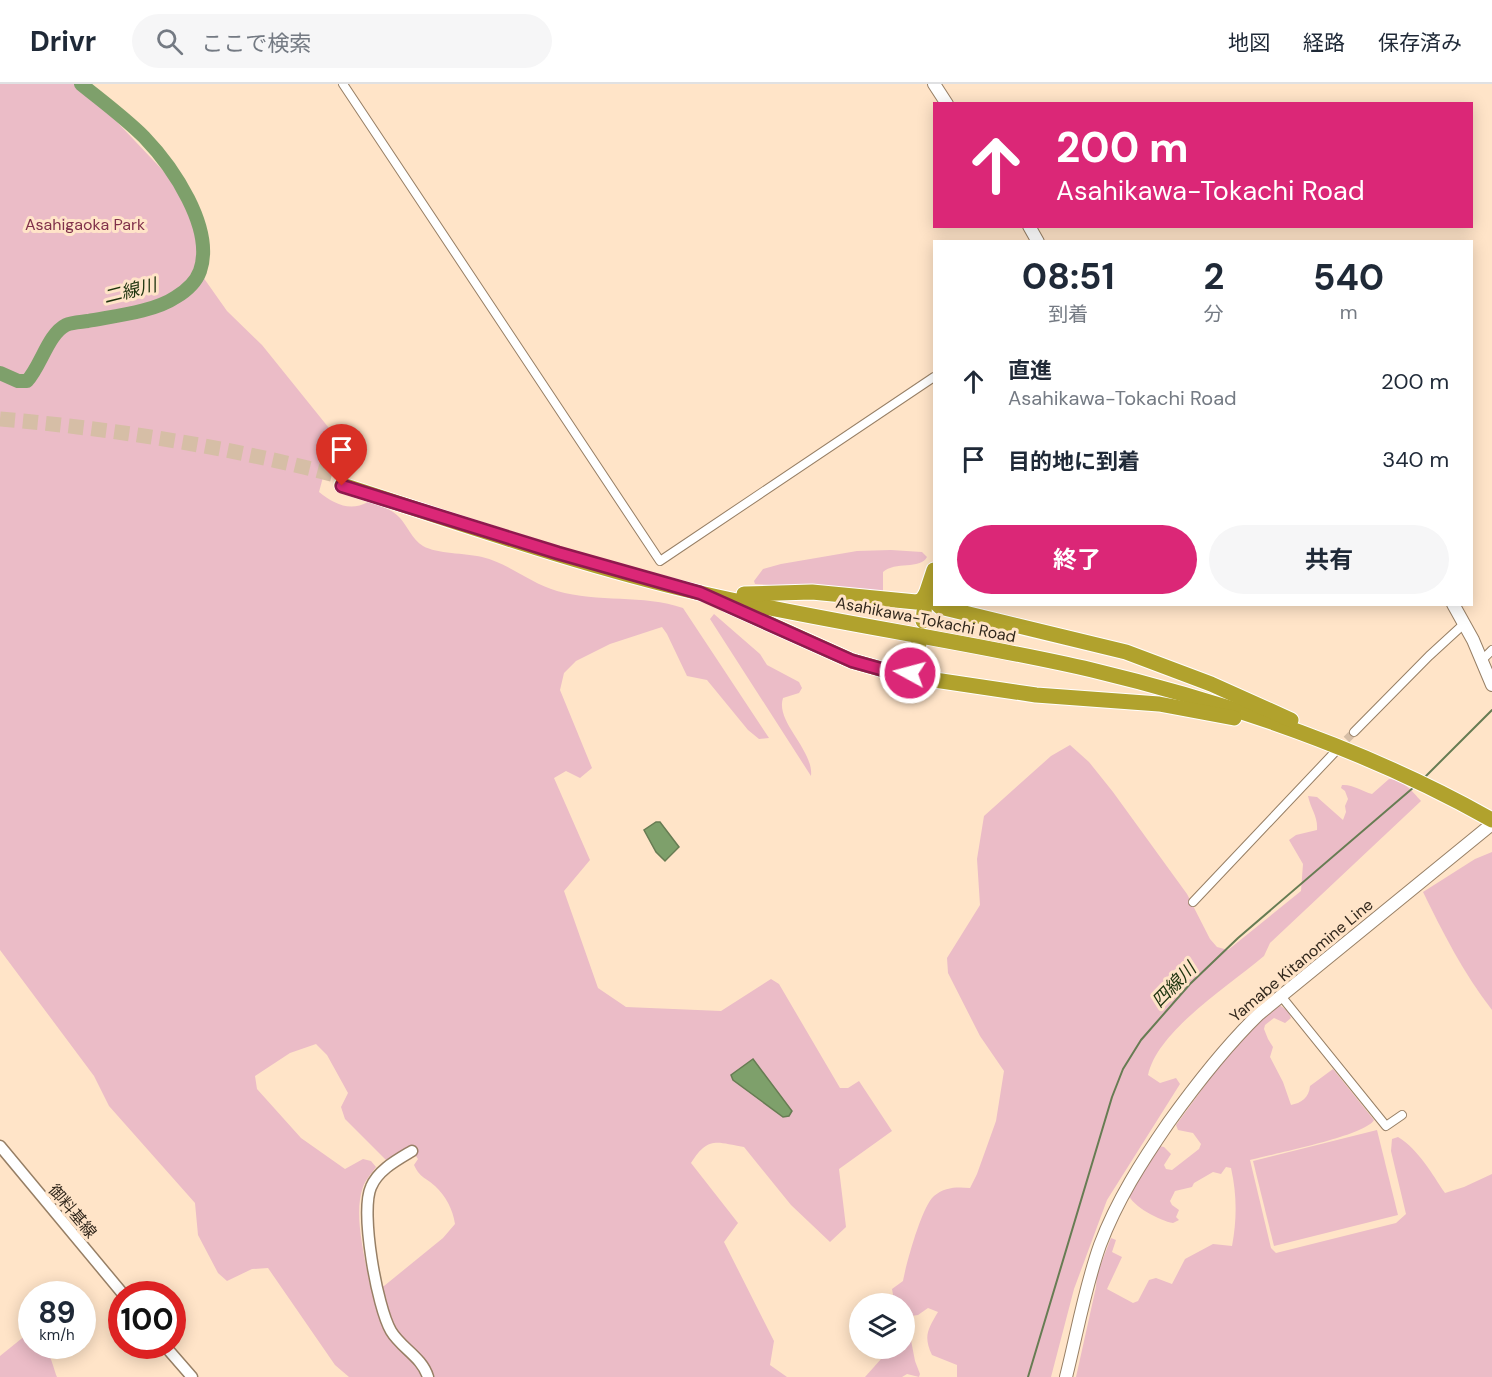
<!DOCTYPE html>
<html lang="ja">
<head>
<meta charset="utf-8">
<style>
  :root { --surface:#fff; --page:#f6f6f7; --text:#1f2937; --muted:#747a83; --line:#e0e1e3; --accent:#db2777 }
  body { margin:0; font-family:"DM Sans","Noto Sans JP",sans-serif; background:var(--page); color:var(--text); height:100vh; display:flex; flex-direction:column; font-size:22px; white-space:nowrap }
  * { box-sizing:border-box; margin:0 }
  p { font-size:20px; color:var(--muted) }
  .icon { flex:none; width:33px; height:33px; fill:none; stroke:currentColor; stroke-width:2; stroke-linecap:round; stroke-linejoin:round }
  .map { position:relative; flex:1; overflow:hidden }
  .side { position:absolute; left:933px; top:156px; width:540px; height:366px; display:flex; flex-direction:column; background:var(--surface); border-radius:0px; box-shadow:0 3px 15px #0003 }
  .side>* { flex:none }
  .hud { position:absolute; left:933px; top:18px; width:540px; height:126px; border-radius:0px; box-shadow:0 3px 15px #0003; background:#db2777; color:#fff; overflow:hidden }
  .fabs { position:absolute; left:849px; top:1209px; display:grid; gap:12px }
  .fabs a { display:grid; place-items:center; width:66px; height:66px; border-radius:50%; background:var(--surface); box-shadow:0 3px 15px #0003; font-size:30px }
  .speed { position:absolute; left:18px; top:1197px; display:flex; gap:12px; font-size:30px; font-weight:700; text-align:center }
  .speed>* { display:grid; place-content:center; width:78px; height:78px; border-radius:50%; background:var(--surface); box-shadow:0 3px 15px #0003; line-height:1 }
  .speed small { font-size:15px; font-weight:400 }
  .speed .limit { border:9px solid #d22; background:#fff; color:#111 }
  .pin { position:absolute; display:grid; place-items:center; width:51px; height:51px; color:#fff; margin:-62px -26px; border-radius:50% 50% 50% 0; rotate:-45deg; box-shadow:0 0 6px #0007 }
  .pin .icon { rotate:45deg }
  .me { position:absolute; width:66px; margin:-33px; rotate:277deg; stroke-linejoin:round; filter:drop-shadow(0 0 4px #0008) }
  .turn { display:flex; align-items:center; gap:21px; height:126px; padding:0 24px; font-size:27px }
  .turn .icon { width:78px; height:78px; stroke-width:2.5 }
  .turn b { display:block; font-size:42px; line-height:51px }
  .eta { display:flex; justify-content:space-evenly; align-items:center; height:102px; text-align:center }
  .eta b { font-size:36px; font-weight:700; line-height:42px }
  .button { display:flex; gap:12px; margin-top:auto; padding:12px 24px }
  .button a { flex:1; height:69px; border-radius:36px; background:var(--accent); color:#fff; font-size:24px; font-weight:700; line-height:69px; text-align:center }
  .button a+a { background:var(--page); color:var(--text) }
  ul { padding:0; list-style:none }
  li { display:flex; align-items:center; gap:18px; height:78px; padding:0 24px }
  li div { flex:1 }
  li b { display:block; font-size:22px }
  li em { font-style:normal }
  header { display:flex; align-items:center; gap:36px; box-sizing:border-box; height:84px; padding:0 30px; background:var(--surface); border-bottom:2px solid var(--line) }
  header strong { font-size:28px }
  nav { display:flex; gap:33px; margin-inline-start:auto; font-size:21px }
  .search { width:420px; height:54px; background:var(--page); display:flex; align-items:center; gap:15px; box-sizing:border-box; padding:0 21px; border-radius:33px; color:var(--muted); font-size:22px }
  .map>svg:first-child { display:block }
  .green { fill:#ebbcc7; fill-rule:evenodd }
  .water { fill:#7ea06b; stroke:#677c53; stroke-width:1.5 }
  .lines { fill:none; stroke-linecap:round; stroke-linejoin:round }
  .stream { stroke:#677c53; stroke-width:2 }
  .river { stroke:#7ea06b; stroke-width:14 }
  .minor-tunnel { stroke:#d6bea6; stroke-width:8; stroke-dasharray:8 4; stroke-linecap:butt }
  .motorway-tunnel { stroke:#d6bea6; stroke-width:15; stroke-dasharray:15 8; stroke-linecap:butt }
  .minor-casing { stroke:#977f65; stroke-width:10 }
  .tertiary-casing { stroke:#977f65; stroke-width:13 }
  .secondary-casing { stroke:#977f65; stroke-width:14 }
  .motorway-casing { stroke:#fff; stroke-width:17 }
  .minor { stroke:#fff; stroke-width:8 }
  .tertiary { stroke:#fff; stroke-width:10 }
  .secondary { stroke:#fff; stroke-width:12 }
  .motorway { stroke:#b1a22d; stroke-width:15 }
  .route-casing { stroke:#8e194d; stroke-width:15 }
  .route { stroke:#db2777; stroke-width:10 }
  .labels { text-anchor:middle; stroke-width:6; stroke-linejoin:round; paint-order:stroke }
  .park-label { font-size:16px; fill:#81314b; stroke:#ffe4c8 }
  .street-label { font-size:16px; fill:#31271c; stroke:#ffe4c8 }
  .water-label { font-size:18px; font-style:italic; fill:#1d330d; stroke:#ffe4c8 }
</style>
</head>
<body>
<header>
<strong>Drivr</strong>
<div class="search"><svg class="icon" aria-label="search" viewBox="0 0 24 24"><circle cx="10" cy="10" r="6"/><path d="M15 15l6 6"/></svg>ここで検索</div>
<nav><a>地図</a><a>経路</a><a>保存済み</a></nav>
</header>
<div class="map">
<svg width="1492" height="1293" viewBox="0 0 1492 1293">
  <rect width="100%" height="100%" fill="#ffe4c8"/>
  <!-- green -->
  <g class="green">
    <path d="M0 0H77L99 19 171 95 196 145 203 193 227 227 262 261 341 359 340 377 326 382 319 408C334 420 350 428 368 418 379 421 392 425 400 434 408 443 412 455 423 462 437 470 465 469 482 473 508 479 530 499 557 507 598 519 643 510 683 524L769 654 759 655 748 646 707 596 687 592 667 550 662 543 610 560 576 577 564 589 560 606 592 684 580 694 566 687 554 694 590 776 564 807 598 904 626 923 721 927 771 895 779 900 840 1004H848L859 997 892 1047 839 1085 846 1143 830 1158 791 1121 744 1063C716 1058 708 1052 691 1079L738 1139 724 1158 774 1257 770 1281 787 1293H349L335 1281 268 1184 252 1185 227 1197 218 1189 198 1151 195 1119 109 1022 94 992 0 866ZM316 960 327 971 348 1009 341 1023 345 1035 386 1076 409 1062 418 1075 414 1081C420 1094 425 1093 435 1102 446 1112 453 1126 455 1140L443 1154 384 1202 370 1201C365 1174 353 1130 363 1103 365 1096 372 1089 376 1083L371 1077 363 1075 345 1085 301 1054 257 1005 255 992 290 969Z"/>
    <path d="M891 466 922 468 927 473C920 486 895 477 883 488V508L755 500 754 497 763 485 781 480 857 467Z"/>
    <path d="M714 530 760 570 767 581 799 598 802 604 799 609 783 614C775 638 814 666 811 692L710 535Z"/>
    <path d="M1070 661 1089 678 1113 708 1187 810 1210 855 1217 863 1228 866 1301 807 1303 780 1289 756 1296 751 1317 746C1318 732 1311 726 1308 712L1317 713 1343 736 1346 728 1345 722 1348 715 1345 707 1341 704 1342 701C1352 700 1362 707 1372 710L1389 695C1404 696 1412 707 1421 717L1270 859 1264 872C1229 902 1158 946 1148 991L1160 999 1176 994 1180 1000 1107 1116 1074 1205 1051 1293H957V1281L932 1271C923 1252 928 1245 938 1228L928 1224 918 1231 911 1232 905 1226 904 1220 898 1219 894 1216 892 1205 903 1197C906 1180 922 1122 934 1112 945 1103 956 1103 970 1104L977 1090 996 1037 1004 987 980 952 948 889 947 874 980 821 977 775 984 732 1051 672Z"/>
    <path d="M1492 768V926C1464 890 1443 849 1423 808L1475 775Z"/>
    <path d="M1278 920 1288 927 1291 934 1285 939 1274 934 1265 941 1264 945 1268 955 1273 963 1270 973 1283 998 1291 1021C1301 1019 1309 1014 1310 1002L1333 985 1374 1036C1365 1052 1272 1070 1250 1076L1271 1164 1276 1169 1396 1139 1406 1130 1391 1067 1392 1055 1398 1053C1419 1066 1432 1090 1445 1109L1464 1103 1492 1090V1293H1076L1096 1203 1097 1190 1111 1154 1116 1156 1112 1168 1122 1173 1107 1205 1133 1219 1138 1217 1149 1196 1156 1194 1172 1200 1185 1175 1213 1160 1232 1162C1237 1136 1237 1110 1231 1084L1226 1083 1221 1090 1213 1088 1194 1099 1192 1103 1175 1107 1170 1117 1172 1121 1179 1126 1176 1133 1179 1136 1173 1139C1160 1137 1132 1122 1128 1110L1159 1062 1164 1063 1171 1070 1164 1081 1166 1085 1172 1086 1199 1065 1201 1060 1193 1049 1178 1046 1176 1041 1238 956Z"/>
    <path d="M1377 1046 1398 1131 1274 1162 1253 1077Z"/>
    <path d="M905 1243 909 1246 915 1277 920 1290 919 1293 907 1290 902 1293H865L890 1265 904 1264Z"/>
    <path d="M26 1251 31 1255 32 1262C51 1262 51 1278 57 1293H0V1272Z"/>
  </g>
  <!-- water -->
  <g class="water">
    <path d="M656 738H660L679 763 665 777 656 768 644 746Z"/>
    <path d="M753 975 792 1027 789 1032 783 1033 733 996 731 991Z"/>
  </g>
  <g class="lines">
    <!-- stream -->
    <g class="stream">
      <path d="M1425 693 1492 626"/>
      <path d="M1028 1293 1112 1013 1123 985 1141 956 1190 900 1238 854 1414 703"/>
    </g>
    <!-- river -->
    <path class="river" d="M0 289 18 297H27C41 282 48 250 66 241 72 238 81 238 88 237 114 232 154 228 176 213 186 207 196 198 200 187 215 144 172 82 144 53 125 34 102 17 81 0"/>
    <!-- minor-tunnel -->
    <path class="minor-tunnel" d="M1338 664 1354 648"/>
    <!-- motorway-tunnel -->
    <path class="motorway-tunnel" d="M0 335C116 345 230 363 343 393"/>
    <defs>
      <g id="minor">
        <path d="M343 0 660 477 934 293"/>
        <path d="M1482 576 1492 566"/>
        <path d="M1354 648 1429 572 1465 539"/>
        <path d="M1193 818 1334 669"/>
        <path d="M1281 912 1386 1042 1402 1031"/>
      </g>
      <g id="tertiary">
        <path d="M0 1062 123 1210"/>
        <path d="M412 1067C397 1076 378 1086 371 1103 360 1128 377 1223 391 1247 401 1264 422 1273 428 1293"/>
        <path d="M165 1262 192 1293"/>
      </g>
      <g id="secondary">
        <path d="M934 0 947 20"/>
        <path d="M1029 142 1038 158"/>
        <path d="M1453 520 1473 556 1492 601"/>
        <path d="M1066 1293C1077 1249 1085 1203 1100 1161 1117 1116 1142 1077 1169 1038 1197 999 1225 963 1259 930L1492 740"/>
      </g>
      <g id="motorway">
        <path d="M342 401C460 439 579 481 700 509 830 539 962 556 1092 586 1230 619 1368 666 1492 736"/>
        <path d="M744 510 812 508 916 518 922 516 926 510"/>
        <path d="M937 520 940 523 1126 568 1211 600 1291 636"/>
        <path d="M728 521 852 577 902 591C912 588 917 585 920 575"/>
        <path d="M923 537 926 510 934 486"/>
        <path d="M919 558 917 584 928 595 1036 611 1159 620 1234 634"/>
      </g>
    </defs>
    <!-- minor casing -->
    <use href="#minor" class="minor-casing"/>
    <!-- tertiary casing -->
    <use href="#tertiary" class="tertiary-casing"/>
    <!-- secondary casing -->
    <use href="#secondary" class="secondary-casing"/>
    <!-- motorway casing -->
    <use href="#motorway" class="motorway-casing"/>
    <!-- minor -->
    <use href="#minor" class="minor"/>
    <!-- tertiary -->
    <use href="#tertiary" class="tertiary"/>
    <!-- secondary -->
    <use href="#secondary" class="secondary"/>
    <!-- motorway -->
    <use href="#motorway" class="motorway"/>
  </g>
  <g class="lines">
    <defs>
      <path id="route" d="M342 402 558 469 700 509 852 577 902 591 910 589"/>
    </defs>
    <!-- route casing -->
    <use href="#route" class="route-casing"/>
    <!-- route -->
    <use href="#route" class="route"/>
  </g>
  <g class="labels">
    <!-- park labels -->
    <g class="park-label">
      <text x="85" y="146">Asahigaoka Park</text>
    </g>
    <!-- street labels -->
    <g class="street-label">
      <text transform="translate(926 535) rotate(11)" y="6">Asahikawa-Tokachi Road</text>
      <text transform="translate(1301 876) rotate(-40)" y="6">Yamabe Kitanomine Line</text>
      <text transform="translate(73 1127) rotate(50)" y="6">御料基線</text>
    </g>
    <!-- water labels -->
    <g class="water-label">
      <text transform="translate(130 207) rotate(-14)" y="6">二線川</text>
      <text transform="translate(1174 901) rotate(-46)" y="6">四線川</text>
    </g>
  </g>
</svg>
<div class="fabs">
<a><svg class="icon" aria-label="layers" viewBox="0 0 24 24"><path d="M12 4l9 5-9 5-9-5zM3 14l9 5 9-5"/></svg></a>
</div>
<div class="speed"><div>89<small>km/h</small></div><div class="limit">100</div></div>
<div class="pin" style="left:342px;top:402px;background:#d93025"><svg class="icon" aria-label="arrive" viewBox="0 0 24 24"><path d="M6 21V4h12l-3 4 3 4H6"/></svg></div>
<svg class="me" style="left:910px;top:589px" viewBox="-20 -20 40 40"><circle r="17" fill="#db2777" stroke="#fff" stroke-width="3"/><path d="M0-11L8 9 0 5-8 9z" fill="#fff"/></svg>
<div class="hud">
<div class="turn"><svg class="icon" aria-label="ahead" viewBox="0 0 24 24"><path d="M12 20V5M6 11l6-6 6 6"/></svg><div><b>200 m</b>Asahikawa-Tokachi Road</div></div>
</div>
<section class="side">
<div class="eta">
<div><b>08:51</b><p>到着</p></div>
<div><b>2</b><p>分</p></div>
<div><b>540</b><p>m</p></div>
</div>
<ul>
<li><svg class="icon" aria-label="ahead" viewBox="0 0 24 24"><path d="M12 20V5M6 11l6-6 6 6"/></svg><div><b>直進</b><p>Asahikawa-Tokachi Road</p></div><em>200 m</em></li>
<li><svg class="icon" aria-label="arrive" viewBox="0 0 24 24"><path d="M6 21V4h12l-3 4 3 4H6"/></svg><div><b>目的地に到着</b></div><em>340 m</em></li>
</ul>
<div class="button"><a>終了</a><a>共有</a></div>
</section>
</div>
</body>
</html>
